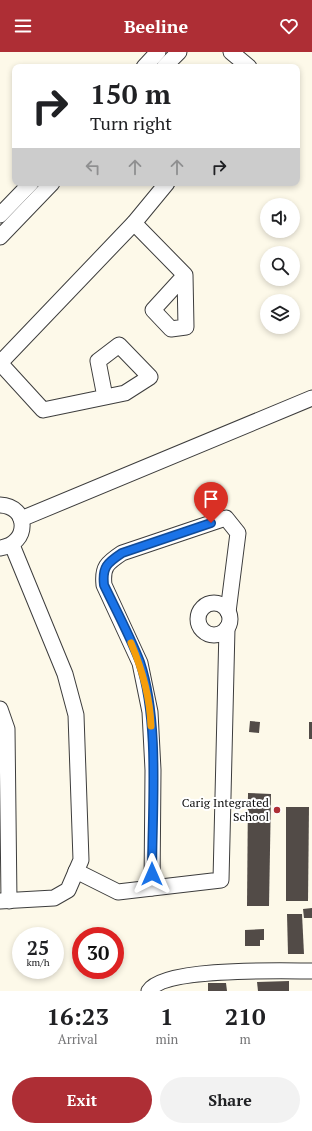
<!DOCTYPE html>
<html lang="en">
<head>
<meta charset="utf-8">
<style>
  :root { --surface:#fff; --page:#f2f2f2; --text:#202124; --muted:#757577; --accent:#ae2e35 }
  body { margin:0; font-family:"PT Serif",serif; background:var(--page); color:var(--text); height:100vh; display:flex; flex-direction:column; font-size:15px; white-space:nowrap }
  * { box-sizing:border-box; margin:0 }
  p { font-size:13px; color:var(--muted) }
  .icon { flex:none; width:22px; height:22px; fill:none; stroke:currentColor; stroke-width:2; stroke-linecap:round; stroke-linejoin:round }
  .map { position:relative; height:939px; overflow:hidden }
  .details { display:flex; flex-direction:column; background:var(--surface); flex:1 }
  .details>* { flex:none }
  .top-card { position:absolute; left:12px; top:12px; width:288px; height:122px; border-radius:8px; box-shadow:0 2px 6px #0003; background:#fff; color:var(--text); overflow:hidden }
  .tools { position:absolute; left:260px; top:146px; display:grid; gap:8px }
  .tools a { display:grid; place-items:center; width:40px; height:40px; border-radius:50%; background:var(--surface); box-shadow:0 2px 6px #0003; font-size:20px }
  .speed { position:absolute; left:12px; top:875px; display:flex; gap:8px; font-size:20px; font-weight:700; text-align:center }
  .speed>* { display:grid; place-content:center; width:52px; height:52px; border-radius:50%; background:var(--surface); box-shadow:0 2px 6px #0003; line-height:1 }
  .speed small { font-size:10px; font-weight:400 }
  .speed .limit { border:6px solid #d22; background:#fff; color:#111 }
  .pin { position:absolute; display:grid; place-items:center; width:34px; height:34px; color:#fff; margin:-41px -17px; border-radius:50% 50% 50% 0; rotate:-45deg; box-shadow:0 0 4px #0007 }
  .pin .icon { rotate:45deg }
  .me { position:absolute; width:44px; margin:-22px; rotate:0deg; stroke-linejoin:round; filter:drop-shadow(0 0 3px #0008) }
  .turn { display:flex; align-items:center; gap:14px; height:84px; padding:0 12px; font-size:18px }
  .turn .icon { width:52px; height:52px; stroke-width:2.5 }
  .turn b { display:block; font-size:28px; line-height:34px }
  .lanes { display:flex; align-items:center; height:38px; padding:0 12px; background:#0003; justify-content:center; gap:20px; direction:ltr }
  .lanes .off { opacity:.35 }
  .eta { display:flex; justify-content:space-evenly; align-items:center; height:68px; text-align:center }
  .eta b { font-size:24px; font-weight:600; line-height:28px }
  .button { display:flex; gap:8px; margin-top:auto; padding:8px 12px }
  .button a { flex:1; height:46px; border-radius:24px; background:var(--accent); color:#fff; font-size:16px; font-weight:600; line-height:46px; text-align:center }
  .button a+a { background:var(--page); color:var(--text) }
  header { display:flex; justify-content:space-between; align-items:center; height:52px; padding:0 12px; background:var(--accent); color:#fff; font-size:18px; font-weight:600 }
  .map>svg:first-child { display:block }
  .building { fill:#524b47 }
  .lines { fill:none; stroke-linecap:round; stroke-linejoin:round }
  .minor-casing { stroke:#3d3d3d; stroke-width:17 }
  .minor { stroke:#fff; stroke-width:15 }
  .route-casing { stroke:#114b97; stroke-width:10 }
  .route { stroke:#1a73e8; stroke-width:7 }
  .slow { stroke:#f59e0b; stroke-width:7 }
  .poi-dot { fill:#ae2e35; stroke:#fff; stroke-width:1.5 }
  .labels { text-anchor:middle; stroke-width:4; stroke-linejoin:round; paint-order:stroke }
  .poi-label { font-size:12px; fill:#0a0a0a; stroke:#fff; text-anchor:end }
</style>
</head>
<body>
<header><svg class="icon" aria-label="menu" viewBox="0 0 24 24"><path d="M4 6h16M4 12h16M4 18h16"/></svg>Beeline<svg class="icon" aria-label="heart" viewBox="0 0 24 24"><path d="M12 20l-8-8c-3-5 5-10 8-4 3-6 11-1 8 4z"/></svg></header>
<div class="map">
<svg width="312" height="939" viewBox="0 0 312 939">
  <rect width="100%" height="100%" fill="#fdf9e9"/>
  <!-- building -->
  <g class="building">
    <path d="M250 669 260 670 259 681 249 680Z"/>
    <rect x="309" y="670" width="3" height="17"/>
    <path d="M248 741 271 742 269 854H247Z"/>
    <path d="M286 755H309L308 849H286Z"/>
    <path d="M312 856V866H304L303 857Z"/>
    <path d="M287 862H302L304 902H288Z"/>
    <path d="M264 877V888H260V894H245V878Z"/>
    <path d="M289 929V939H258L257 930Z"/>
    <path d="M208 931H226L227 939H208Z"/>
  </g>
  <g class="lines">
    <defs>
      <g id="minor">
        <path d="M231 0 249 15"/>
        <path d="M144 15 158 0"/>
        <path d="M164 15 179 0"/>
        <path d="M0 163 31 131"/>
        <path d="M134 171 185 223 186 275 171 277 153 258 185 223"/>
        <path d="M0 185 52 131"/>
        <path d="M0 311 43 358 125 341 150 325 119 293 98 309 105 345"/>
        <path d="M0 311 134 171 167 131"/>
        <path d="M0 453C29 454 30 492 0 496"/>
        <path d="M21 467 312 346"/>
        <circle cx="214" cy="567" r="16"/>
        <path d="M0 657 7 677 9 849"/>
        <path d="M76 819 118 840 221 828 227 576"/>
        <path d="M152 836 153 718 150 660 140 611 104 533C102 515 107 511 122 501L226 466 238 481 228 560"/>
        <path d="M0 849 54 846 68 838 81 808 76 663 65 622 12 493"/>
        <path d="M149 939C163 915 283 919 312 919"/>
      </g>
    </defs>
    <!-- minor casing -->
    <use href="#minor" class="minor-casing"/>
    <!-- minor -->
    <use href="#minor" class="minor"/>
  </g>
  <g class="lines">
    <defs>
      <path id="route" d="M152 822C152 758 160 670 140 610 130 584 116 558 104 533 102 515 107 511 122 501L211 471"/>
    </defs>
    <!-- route casing -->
    <use href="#route" class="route-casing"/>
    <!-- route -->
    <use href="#route" class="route"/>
    <!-- slow -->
    <path class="slow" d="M131 591C142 617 150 646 151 674"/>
  </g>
  <!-- markers -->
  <circle class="poi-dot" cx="277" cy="758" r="4"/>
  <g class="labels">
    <!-- poi labels -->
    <g class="poi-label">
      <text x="269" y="755">Carig Integrated<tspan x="269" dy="14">School</tspan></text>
    </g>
  </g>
</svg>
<div class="tools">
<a><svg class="icon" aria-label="sound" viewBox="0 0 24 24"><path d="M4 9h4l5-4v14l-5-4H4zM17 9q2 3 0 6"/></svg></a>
<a><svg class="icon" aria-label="search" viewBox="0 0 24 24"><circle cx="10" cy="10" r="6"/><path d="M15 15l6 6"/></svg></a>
<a><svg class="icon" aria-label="layers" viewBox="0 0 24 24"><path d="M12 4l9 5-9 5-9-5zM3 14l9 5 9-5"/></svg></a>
</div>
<div class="speed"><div>25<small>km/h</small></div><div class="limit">30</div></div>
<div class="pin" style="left:211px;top:471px;background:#d93025"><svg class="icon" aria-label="arrive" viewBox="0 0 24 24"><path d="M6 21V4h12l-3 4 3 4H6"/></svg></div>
<svg class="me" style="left:152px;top:822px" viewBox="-20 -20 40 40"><path d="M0-17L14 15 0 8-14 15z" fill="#1a73e8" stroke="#fff" stroke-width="4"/></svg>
<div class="top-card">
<div class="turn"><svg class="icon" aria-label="right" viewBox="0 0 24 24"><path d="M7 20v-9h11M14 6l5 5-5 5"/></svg><div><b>150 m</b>Turn right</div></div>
<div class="lanes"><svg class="icon off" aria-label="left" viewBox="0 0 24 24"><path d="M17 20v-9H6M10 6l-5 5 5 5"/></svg><svg class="icon off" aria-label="ahead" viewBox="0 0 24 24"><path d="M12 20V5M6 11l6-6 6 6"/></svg><svg class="icon off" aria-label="ahead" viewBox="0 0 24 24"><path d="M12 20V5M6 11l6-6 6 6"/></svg><svg class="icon" aria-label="right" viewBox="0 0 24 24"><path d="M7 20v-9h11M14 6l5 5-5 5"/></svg></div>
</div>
</div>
<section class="details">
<div class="eta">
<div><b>16:23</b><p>Arrival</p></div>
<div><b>1</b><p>min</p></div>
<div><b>210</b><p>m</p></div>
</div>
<div class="button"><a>Exit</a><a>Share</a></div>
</section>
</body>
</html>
